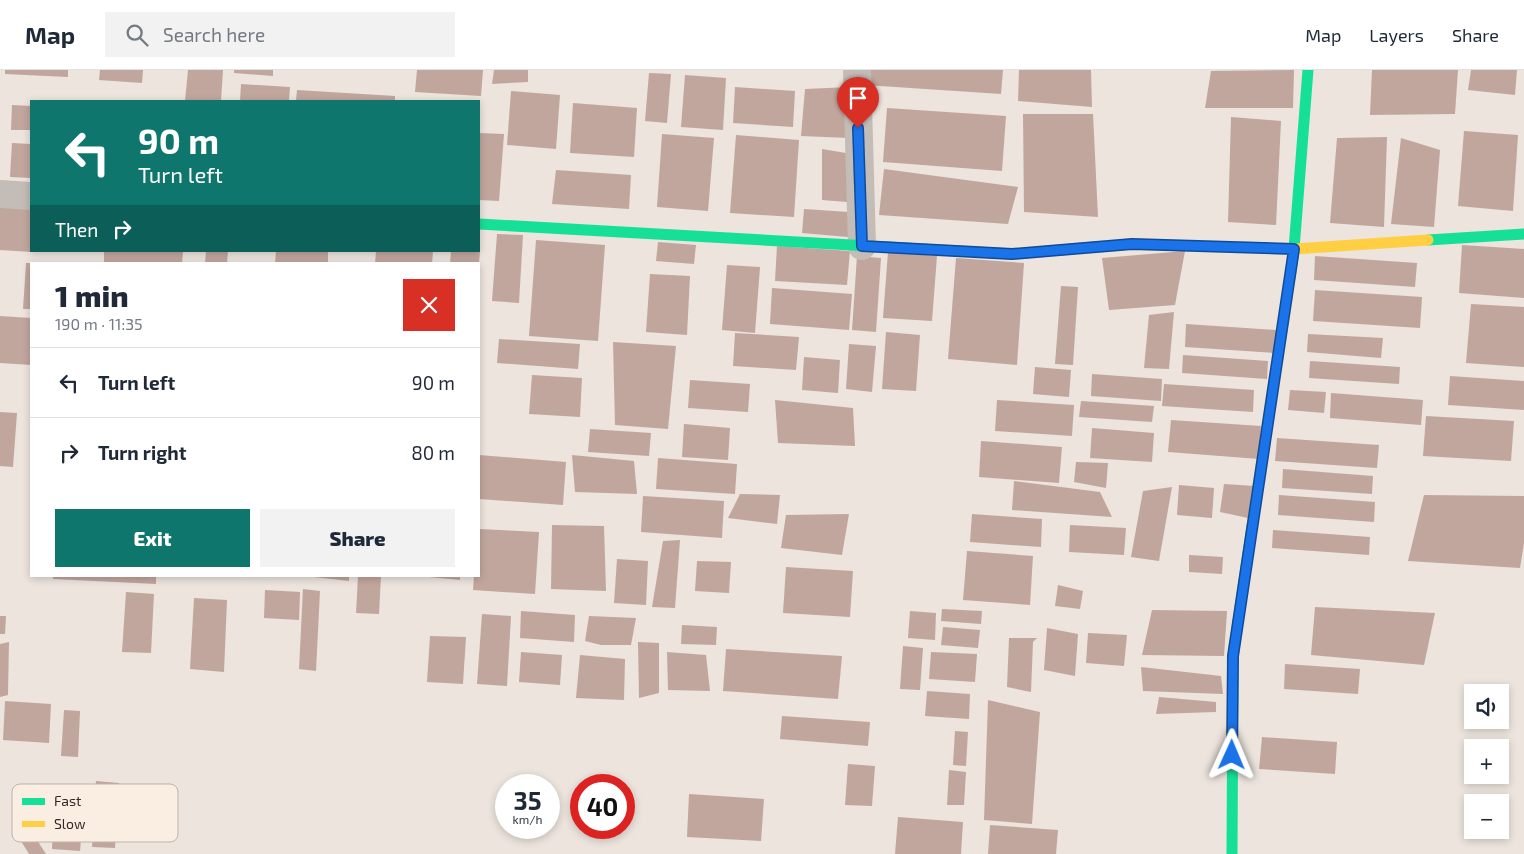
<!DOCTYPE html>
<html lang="en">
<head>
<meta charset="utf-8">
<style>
  :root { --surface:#fff; --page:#f2f2f3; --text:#1f2937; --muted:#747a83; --line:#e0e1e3; --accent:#0f766e }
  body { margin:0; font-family:"Exo 2",sans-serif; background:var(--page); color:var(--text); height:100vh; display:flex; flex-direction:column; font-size:19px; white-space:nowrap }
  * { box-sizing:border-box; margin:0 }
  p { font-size:16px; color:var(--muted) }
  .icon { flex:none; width:28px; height:28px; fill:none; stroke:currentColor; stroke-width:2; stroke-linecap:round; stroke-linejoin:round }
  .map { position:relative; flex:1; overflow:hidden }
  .side { position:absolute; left:30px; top:192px; width:450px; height:315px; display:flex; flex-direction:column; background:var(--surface); border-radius:0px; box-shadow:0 2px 8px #0003 }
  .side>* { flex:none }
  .banner { position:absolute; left:30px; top:30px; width:450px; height:152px; border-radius:0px; box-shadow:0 2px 8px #0003; background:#0f766e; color:#fff; overflow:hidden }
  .controls { position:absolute; left:1464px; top:614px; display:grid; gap:10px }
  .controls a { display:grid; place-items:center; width:45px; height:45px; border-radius:0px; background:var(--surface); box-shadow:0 2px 8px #0003; font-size:25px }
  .speed { position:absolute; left:495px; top:704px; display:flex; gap:10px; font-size:25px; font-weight:700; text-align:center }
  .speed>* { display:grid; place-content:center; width:65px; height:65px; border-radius:50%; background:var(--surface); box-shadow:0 2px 8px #0003; line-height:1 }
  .speed small { font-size:12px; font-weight:400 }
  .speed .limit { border:8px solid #d22; background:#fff; color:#111 }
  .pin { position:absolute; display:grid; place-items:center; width:42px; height:42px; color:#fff; margin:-51px -21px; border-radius:50% 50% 50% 0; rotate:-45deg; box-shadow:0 0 5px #0007 }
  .pin .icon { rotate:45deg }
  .me { position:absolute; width:55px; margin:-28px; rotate:1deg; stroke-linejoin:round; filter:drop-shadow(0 0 4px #0008) }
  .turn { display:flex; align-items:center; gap:18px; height:105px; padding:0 25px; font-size:22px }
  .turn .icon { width:65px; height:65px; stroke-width:2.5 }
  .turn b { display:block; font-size:35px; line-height:42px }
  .then { display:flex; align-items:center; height:48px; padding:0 25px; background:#0003; gap:10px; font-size:19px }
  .round { display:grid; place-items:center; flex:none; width:52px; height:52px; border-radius:0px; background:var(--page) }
  .headline { display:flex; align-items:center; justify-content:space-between; height:85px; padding:0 25px }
  h1 { font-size:30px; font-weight:800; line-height:38px }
  .primary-button { display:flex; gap:10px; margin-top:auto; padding:10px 25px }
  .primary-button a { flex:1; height:58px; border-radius:0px; background:var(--accent); color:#fff; font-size:20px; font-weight:800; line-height:58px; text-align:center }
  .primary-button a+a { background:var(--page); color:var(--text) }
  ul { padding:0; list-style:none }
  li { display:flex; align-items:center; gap:15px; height:70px; padding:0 25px; border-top:1px solid var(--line) }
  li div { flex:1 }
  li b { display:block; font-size:19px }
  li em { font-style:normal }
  header { display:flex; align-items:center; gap:30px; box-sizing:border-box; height:70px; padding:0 25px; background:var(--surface); border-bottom:1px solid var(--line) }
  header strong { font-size:24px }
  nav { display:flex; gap:28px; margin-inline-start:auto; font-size:18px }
  .search { width:350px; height:45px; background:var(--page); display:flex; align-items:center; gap:12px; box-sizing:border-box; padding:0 18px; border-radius:0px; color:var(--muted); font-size:19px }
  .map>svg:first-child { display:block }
  .building { fill:#c1a69e }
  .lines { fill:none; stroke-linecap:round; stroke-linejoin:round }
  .street { stroke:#c4bcb7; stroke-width:28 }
  .fast { stroke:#16e098; stroke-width:11 }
  .slow { stroke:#ffcf43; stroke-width:11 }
  .route-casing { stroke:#114b97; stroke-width:12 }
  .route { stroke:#1a73e8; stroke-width:9 }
  .key { fill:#faeee3; stroke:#bfb3aa; stroke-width:1 }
  .key-label { font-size:14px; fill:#352925 }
</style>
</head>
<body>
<header>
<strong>Map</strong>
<div class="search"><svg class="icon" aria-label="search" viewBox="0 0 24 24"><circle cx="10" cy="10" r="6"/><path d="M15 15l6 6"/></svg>Search here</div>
<nav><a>Map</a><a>Layers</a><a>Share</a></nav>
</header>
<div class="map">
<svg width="1524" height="784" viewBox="0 0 1524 784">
  <rect width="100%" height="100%" fill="#ece4dd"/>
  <!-- building -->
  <g class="building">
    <path d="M5 0H68V7L5 4Z"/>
    <path d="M100 0H143L142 13 99 10Z"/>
    <path d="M188 0H223L221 31H185Z"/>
    <path d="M234 0H273V6L234 3Z"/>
    <path d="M417 0H483L481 26 415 22Z"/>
    <path d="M494 0H528V12L492 14Z"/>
    <path d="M867 0H1003L1001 24 865 15Z"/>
    <path d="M1019 0H1091L1092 37 1018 31Z"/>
    <path d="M1294 0 1293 38H1205L1211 1Z"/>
    <path d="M1372 0H1458L1455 44 1370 45Z"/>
    <path d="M1471 0H1517L1515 25 1468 20Z"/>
    <path d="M649 3 671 4 667 53 645 51Z"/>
    <path d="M685 5 726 8 723 60 681 57Z"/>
    <path d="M241 14 290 17 289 31H240Z"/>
    <path d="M735 17 795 21 793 57 733 53Z"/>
    <path d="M850 17 849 68 801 66 805 19Z"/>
    <path d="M297 20 395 26V31H296Z"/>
    <path d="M511 21 560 25 556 79 507 75Z"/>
    <path d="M573 33 637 38 634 87 570 83Z"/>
    <path d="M12 35 31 36V60H11Z"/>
    <path d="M887 38 1006 46 1002 101 883 92Z"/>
    <path d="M1023 44H1093L1098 147 1024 142Z"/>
    <path d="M1231 47 1281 51 1276 155 1228 152Z"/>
    <path d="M1464 61 1518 65 1513 141 1458 136Z"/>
    <path d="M479 63 504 64 499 131 479 130Z"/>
    <path d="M662 64 714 68 708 141 657 137Z"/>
    <path d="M736 65 799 70 794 147 730 143Z"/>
    <path d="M1387 67 1384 157 1330 153 1337 68Z"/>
    <path d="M1401 68 1440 80 1434 157 1391 154Z"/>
    <path d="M12 73 31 74V108L10 107Z"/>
    <path d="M822 79 852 84 847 132 822 130Z"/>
    <path d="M884 99 1018 117 1008 154 879 145Z"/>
    <path d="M556 100 631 105 629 139 552 134Z"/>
    <path d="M0 132 31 134V182L0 180Z"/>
    <path d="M804 139 849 142 848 167 802 163Z"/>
    <path d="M497 164 523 165 519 233 492 231Z"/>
    <path d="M536 170 605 175 598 271 529 266Z"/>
    <path d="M658 172 696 175 694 194 656 191Z"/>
    <path d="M1462 175 1524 179V228L1459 223Z"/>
    <path d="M777 176 850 181 847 215 775 211Z"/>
    <path d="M104 181H183L182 194 104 192Z"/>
    <path d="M206 181H228L227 194H205Z"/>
    <path d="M276 181H328V194H275Z"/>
    <path d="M376 181H433L432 194H375Z"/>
    <path d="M451 181H480L479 194H450Z"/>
    <path d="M1185 181 1175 235 1109 240 1102 188Z"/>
    <path d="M888 182 937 186 932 251 883 248Z"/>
    <path d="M857 186 881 188 876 262 852 260Z"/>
    <path d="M1315 186 1417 193 1415 217 1314 210Z"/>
    <path d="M956 188 1024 193 1017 295 948 289Z"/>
    <path d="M26 193H31V239H23Z"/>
    <path d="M727 195 760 197 755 263 722 260Z"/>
    <path d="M650 204 690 206 687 265 646 262Z"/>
    <path d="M1061 216 1078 217 1073 295 1055 294Z"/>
    <path d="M772 218 852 224 849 260 770 254Z"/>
    <path d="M1315 220 1422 227 1420 258 1313 251Z"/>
    <path d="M1471 234 1524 237V297L1466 293Z"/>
    <path d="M1174 242 1169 299 1144 298 1149 245Z"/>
    <path d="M0 246 31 248V295L0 293Z"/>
    <path d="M1186 254 1276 260 1275 283 1185 277Z"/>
    <path d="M886 262 920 265 916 321 882 319Z"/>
    <path d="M735 263 799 267 796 300 733 296Z"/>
    <path d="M1308 264 1383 268 1381 288 1307 282Z"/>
    <path d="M499 269 580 274 578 299 497 293Z"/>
    <path d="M613 272 676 276 668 359 615 355Z"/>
    <path d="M849 274 876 276 872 322 846 319Z"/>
    <path d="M1183 285 1268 291 1267 309 1182 303Z"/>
    <path d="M804 287 840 290 838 323 802 320Z"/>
    <path d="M1310 291 1400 297 1399 314 1309 308Z"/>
    <path d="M1035 297 1071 300 1069 327 1033 324Z"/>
    <path d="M1092 304 1162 309 1161 331 1091 326Z"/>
    <path d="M532 305 582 308 580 347 529 344Z"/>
    <path d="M1450 306 1524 311V340L1448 335Z"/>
    <path d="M690 310 750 314 748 342 688 338Z"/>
    <path d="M1164 314 1254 320 1253 342 1162 336Z"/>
    <path d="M1290 320 1326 322 1324 343 1288 340Z"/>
    <path d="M1331 323 1423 330 1421 355 1330 348Z"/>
    <path d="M775 330 853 338 855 376 778 373Z"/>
    <path d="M997 330 1074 335 1072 366 995 361Z"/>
    <path d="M1081 331 1154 336 1152 352 1079 347Z"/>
    <path d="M0 342 17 343 13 397 0 396Z"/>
    <path d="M1426 346 1514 351 1511 391 1423 386Z"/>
    <path d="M1171 350 1261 356 1259 389 1168 382Z"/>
    <path d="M684 354 730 358 728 390 682 387Z"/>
    <path d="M1092 358 1154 363 1152 392 1090 388Z"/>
    <path d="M590 359 651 363 649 386 588 382Z"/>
    <path d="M1277 368 1379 375 1377 398 1275 391Z"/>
    <path d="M981 371 1062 377 1059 413 979 407Z"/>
    <path d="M479 385 566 392 563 435 479 429Z"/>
    <path d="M572 385 634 391 637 424 575 422Z"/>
    <path d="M658 388 737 394 735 424 656 419Z"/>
    <path d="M1076 392 1108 393 1106 418 1074 412Z"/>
    <path d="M1283 399 1373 406 1372 424 1282 418Z"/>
    <path d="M1014 411 1100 422 1112 447 1012 440Z"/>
    <path d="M1224 414 1255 416 1248 448 1220 442Z"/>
    <path d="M1179 415 1214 418 1212 448 1177 445Z"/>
    <path d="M1172 417 1159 491 1131 487 1143 421Z"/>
    <path d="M740 424 780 425 777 454 728 448Z"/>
    <path d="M1279 425 1375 432 1374 452 1278 445Z"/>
    <path d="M1424 425 1524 426V473L1520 498 1408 491Z"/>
    <path d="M643 426 724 431 722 468 641 462Z"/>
    <path d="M849 444 842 485 781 478 786 445Z"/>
    <path d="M972 444 1042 449 1041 477 970 472Z"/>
    <path d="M552 455 604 456 606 521 551 519Z"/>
    <path d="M1070 455 1126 458 1124 485 1069 482Z"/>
    <path d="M479 459 539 462 535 524 473 520 474 506H479Z"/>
    <path d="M1273 460 1370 467 1369 485 1272 478Z"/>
    <path d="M680 470 675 538 652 537 663 471Z"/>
    <path d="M967 481 1033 486 1030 535 963 530Z"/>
    <path d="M1189 485 1223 487 1222 504 1189 502Z"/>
    <path d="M617 489 648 491 646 535 614 533Z"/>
    <path d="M697 491 731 492 729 523 695 521Z"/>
    <path d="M786 497 853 501 850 547 783 543Z"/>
    <path d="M53 506H156V514L53 509Z"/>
    <path d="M305 506H349V511Z"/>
    <path d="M358 506H381L379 544 356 543Z"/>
    <path d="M418 506H460V510Z"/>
    <path d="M1058 515 1083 521 1080 539 1055 536Z"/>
    <path d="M303 519 320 521 316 601 299 599Z"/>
    <path d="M265 520 300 522 299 550 264 548Z"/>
    <path d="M126 522 154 524 151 583 122 582Z"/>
    <path d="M194 528 227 530 224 602 190 599Z"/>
    <path d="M1315 537 1435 543 1424 595 1311 585Z"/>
    <path d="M942 539 982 541 981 554 941 551Z"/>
    <path d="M1152 540 1227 541 1224 586 1142 585Z"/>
    <path d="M521 541 575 545 574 572 520 568Z"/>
    <path d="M910 541 936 543 935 570 908 568Z"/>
    <path d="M482 544 511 546 507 616 477 614Z"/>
    <path d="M0 546H6L5 564H0Z"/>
    <path d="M589 546 636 548 631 575H601L585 571Z"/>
    <path d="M682 555 717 557 716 575 681 574Z"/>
    <path d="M943 557 980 560 978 578 941 575Z"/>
    <path d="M1047 558 1078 564 1075 606 1044 600Z"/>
    <path d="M1088 563 1127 565 1124 596 1086 593Z"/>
    <path d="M430 566 466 567 463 614 427 612Z"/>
    <path d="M1009 568H1037L1033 572 1031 622 1007 617Z"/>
    <path d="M9 572 8 625 0 627V574Z"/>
    <path d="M638 572 659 573V623L639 628Z"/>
    <path d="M903 576 923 578 920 620 900 619Z"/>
    <path d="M726 579 842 586 838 629 723 621Z"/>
    <path d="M521 582 562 585 560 615 519 612Z"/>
    <path d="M667 582 706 585 710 621 668 620Z"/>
    <path d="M931 582 977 584 975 612 929 609Z"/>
    <path d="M580 585 625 589 624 630 576 628Z"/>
    <path d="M1285 594 1360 599 1358 624 1284 619Z"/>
    <path d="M1141 597 1221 606 1223 624 1143 621Z"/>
    <path d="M927 621 970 624 969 649 925 646Z"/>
    <path d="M1159 627 1216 632V642L1156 644Z"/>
    <path d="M988 630 1040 642 1032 754 984 750Z"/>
    <path d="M5 631 51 634 49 673 3 670Z"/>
    <path d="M64 640 80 641 78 687 61 686Z"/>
    <path d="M782 646 870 652 868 676 780 669Z"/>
    <path d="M955 661 968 662 966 696 953 695Z"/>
    <path d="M1262 667 1337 672 1335 704 1259 699Z"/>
    <path d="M848 694 875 696 872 736 845 735Z"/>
    <path d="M949 700 966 702 964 735H947Z"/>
    <path d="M96 711 119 713 115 778 92 777Z"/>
    <path d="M689 724 764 729 761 771 687 767Z"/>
    <path d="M898 747 963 752 961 784H895Z"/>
    <path d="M53 755 82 757 80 781 52 779Z"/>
    <path d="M990 755 1058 760 1056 784H988Z"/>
    <path d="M33 764 46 784H29L21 771Z"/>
  </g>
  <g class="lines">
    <!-- street -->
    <g class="street">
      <path d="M857 0 862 176"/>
      <path d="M0 124 31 126"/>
    </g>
    <!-- fast -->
    <g class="fast">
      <path d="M479 154 1012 184 1095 177"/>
      <path d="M1428 170 1524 164"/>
      <path d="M1290 208 1294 179 1308 0"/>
      <path d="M1232 784 1233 586 1252 456"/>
    </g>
    <!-- slow -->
    <g class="slow">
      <path d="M1095 177 1131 174 1294 179 1428 170"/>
      <path d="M1252 456 1290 208"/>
    </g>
  </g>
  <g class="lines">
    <defs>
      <path id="route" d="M858 58 862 176 1012 184 1132 174 1294 179 1233 586 1232 685"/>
    </defs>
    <!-- route casing -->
    <use href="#route" class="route-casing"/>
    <!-- route -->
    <use href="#route" class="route"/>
  </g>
  <!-- legend -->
  <rect x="12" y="714" width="166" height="58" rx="8" class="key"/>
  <rect x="22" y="728" width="23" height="7" fill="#16e098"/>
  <rect x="22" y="751" width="23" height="6" fill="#ffcf43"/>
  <g class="key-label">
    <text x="54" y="736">Fast</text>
    <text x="54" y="759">Slow</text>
  </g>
</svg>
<div class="controls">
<a><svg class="icon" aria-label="sound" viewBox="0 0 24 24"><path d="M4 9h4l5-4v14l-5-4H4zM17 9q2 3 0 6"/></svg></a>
<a>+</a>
<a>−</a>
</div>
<div class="speed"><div>35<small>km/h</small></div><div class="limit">40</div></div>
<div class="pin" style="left:858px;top:58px;background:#d93025"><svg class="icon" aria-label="arrive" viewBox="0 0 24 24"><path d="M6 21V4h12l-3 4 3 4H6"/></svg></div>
<svg class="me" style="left:1232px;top:685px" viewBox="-20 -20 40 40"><path d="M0-17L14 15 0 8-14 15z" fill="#1a73e8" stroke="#fff" stroke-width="4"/></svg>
<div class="banner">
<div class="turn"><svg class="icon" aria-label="left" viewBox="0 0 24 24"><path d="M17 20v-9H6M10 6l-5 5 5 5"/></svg><div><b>90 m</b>Turn left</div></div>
<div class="then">Then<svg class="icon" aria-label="right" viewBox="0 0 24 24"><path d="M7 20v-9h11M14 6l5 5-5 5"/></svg></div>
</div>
<section class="side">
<div class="headline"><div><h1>1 min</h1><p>190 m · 11:35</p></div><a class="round" style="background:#d93025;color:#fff"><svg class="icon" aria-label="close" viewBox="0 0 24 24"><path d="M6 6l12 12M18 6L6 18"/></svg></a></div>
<ul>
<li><svg class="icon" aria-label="left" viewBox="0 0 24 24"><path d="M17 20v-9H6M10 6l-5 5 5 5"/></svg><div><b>Turn left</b></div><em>90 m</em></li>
<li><svg class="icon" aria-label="right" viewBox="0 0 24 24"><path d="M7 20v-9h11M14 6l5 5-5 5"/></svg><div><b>Turn right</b></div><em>80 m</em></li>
</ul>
<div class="primary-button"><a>Exit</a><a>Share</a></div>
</section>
</div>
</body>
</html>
